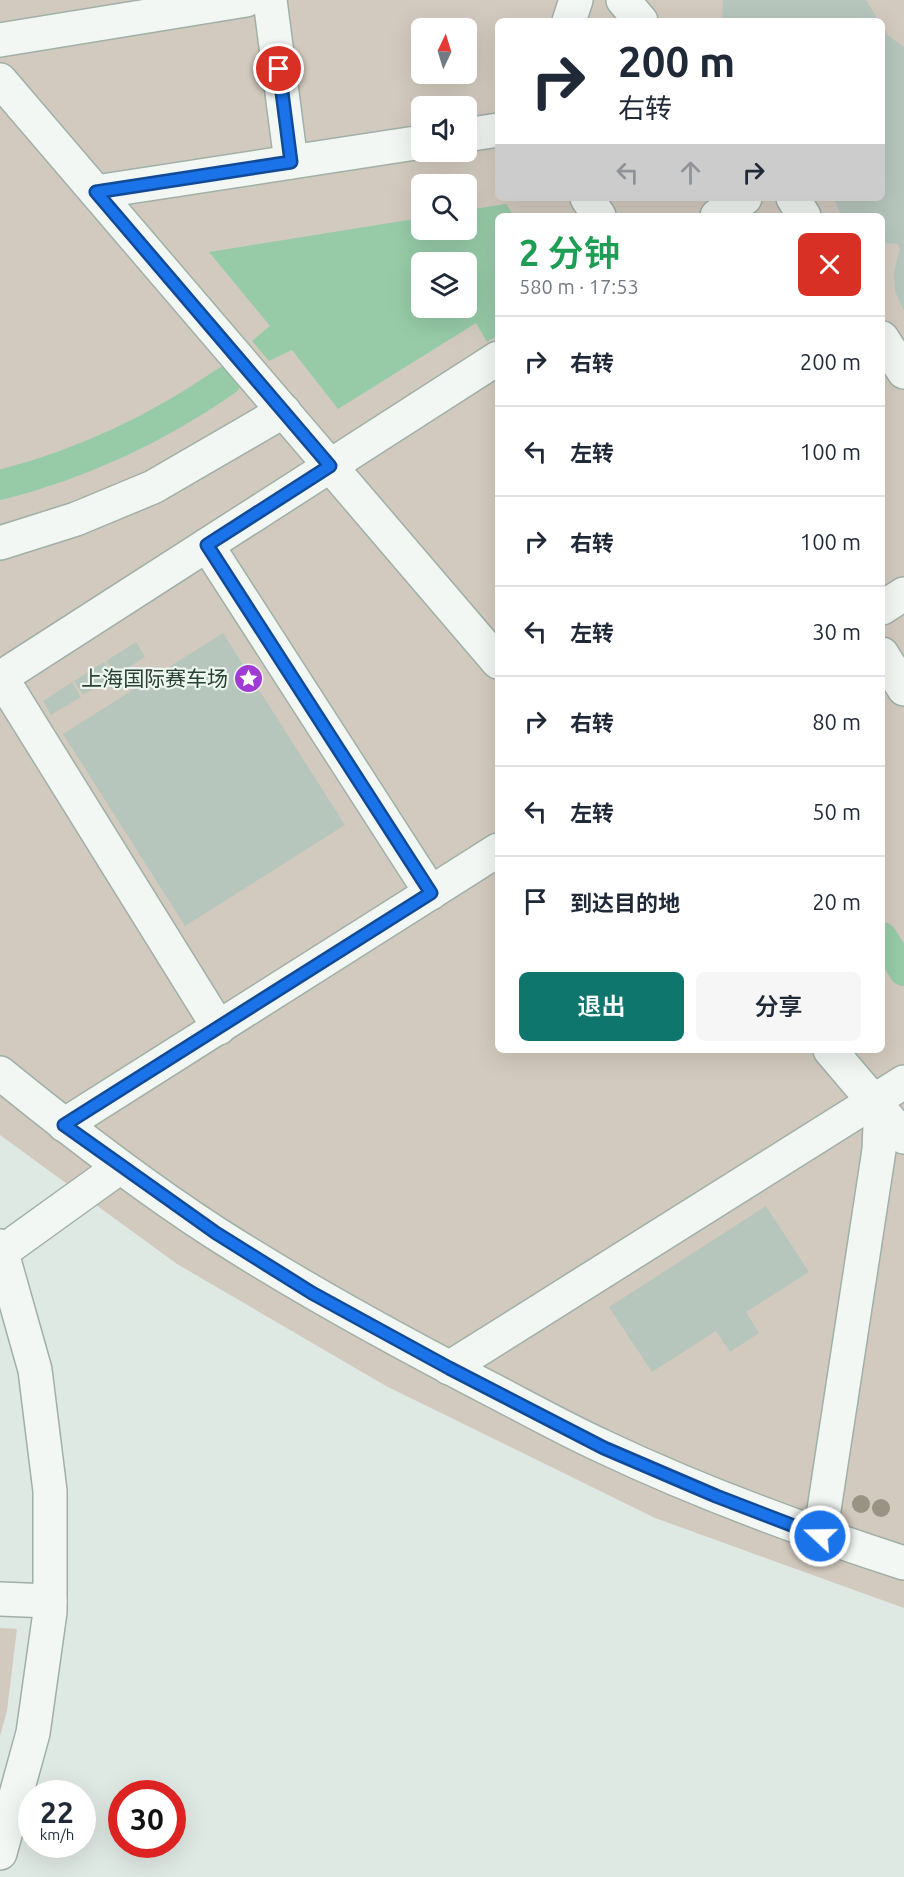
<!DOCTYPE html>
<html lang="zh">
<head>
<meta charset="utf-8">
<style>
  :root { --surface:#fff; --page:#f6f6f7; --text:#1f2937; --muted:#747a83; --line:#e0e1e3; --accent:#0f766e }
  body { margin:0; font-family:Ubuntu,"Noto Sans SC",sans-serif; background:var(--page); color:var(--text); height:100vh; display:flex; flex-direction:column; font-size:22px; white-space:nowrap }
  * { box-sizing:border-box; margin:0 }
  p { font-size:20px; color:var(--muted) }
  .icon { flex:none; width:33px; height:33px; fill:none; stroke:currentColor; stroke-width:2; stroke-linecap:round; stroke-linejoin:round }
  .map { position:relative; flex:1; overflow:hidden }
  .drawer { position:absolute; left:495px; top:213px; width:390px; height:840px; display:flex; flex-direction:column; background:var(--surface); border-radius:9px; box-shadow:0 6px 24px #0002 }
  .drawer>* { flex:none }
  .guide { position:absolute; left:495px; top:18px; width:390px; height:183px; border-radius:9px; box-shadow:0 6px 24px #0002; background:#fff; color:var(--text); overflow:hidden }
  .needle { width:39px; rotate:4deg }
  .tools { position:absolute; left:411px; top:18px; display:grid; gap:12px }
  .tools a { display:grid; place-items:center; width:66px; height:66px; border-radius:9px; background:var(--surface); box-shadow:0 6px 24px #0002; font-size:30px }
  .speed { position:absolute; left:18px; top:1780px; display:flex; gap:12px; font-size:30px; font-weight:700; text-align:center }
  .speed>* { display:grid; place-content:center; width:78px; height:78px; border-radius:50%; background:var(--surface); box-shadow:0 6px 24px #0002; line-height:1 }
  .speed small { font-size:15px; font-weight:400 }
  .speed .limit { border:9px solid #d22; background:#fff; color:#111 }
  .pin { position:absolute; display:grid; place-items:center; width:51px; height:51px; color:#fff; margin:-26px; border:3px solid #fff; border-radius:50%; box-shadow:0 2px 6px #0007 }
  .me { position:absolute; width:66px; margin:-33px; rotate:291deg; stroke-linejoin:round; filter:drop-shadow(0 0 4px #0008) }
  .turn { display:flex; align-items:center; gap:21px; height:126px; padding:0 24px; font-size:27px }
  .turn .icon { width:78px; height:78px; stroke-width:2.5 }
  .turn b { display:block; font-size:42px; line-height:51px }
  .lanes { display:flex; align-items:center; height:57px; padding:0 24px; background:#0003; justify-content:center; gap:30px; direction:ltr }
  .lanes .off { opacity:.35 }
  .round { display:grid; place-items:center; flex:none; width:63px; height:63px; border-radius:9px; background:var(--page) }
  .headline { display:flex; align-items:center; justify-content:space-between; height:102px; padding:0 24px }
  h1 { font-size:36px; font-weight:600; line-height:45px; color:#1e9e55 }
  .cta { display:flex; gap:12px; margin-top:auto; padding:12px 24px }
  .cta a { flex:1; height:69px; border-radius:9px; background:var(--accent); color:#fff; font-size:24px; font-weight:600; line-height:69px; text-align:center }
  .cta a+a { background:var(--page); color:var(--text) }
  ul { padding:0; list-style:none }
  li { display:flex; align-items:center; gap:18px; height:90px; padding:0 24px; border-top:2px solid var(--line) }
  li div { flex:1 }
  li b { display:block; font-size:22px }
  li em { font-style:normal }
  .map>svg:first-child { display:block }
  .green { fill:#d3cabf; fill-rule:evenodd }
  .water { fill:#97cba8; fill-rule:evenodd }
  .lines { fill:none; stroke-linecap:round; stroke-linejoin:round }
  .canal { stroke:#97cba8; stroke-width:30 }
  .building { fill:#b6c6bd }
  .minor-casing { stroke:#a0b0a7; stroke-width:36 }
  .minor { stroke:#f2f7f4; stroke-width:33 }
  .tree { fill:#989382 }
  .route-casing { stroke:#114b97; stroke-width:15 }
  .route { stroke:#1a73e8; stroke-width:10 }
  .labels { text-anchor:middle; stroke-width:4.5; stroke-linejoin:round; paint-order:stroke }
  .poi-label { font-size:21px; fill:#274132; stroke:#eef6f1; text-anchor:end }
</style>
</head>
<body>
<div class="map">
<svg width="904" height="1877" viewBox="0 0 904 1877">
  <rect width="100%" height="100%" fill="#dfe9e3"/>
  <!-- green -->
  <g class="green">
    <path d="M0 0H904V1608L655 1518 386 1386 177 1264 0 1135ZM498 21H882V198H498ZM422 28H466V74H422ZM422 106H466V152H422ZM422 184H466V230H422ZM498 216H882V1050H498ZM422 262H466V308H422Z"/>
    <path d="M0 1628 17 1629 7 1711 0 1736Z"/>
  </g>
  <!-- water -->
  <path class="water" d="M506 204 514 216H498V335L487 342 476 323 338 409 292 350 269 361 252 341 270 326 209 252 421 218 422 230H466L467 210ZM422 262H466V308H422Z"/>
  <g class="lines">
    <!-- canal -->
    <g class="canal">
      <path d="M0 485C82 464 157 429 226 381"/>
      <path d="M882 937 904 971"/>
    </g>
  </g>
  <!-- building -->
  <g class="building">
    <path d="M723 0H866L879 21H722Z"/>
    <path d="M882 25 889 36 904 47V311L895 291 894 272 900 248 898 244 882 243V216H842L835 202V198H882Z"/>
    <path d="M223 633 345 825 185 926 63 734Z"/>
    <path d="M136 642 145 657 116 675 106 661Z"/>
    <path d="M104 662 113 676 83 695 74 681Z"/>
    <path d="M72 682 81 697 51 715 43 701Z"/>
    <path d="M766 1206 809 1272 746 1312 759 1333 730 1352 716 1331 652 1372 609 1307Z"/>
  </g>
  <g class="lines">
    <defs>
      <g id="minor">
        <path d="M270 0 291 162"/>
        <path d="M623 0 641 21"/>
        <path d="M569 21 576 0"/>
        <path d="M0 40 246 0"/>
        <path d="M0 80 498 662"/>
        <path d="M466 135 498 130"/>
        <path d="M96 192 422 142"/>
        <path d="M587 198 599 216"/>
        <path d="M793 198 804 216"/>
        <path d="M717 216 745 198"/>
        <path d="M882 338 904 372"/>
        <path d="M0 543 76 519 153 487 284 411"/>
        <path d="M207 545 431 893"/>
        <path d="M882 608 904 594"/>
        <path d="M882 654 904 689"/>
        <path d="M1 677 219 1028"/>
        <path d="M0 678 498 358"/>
        <path d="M830 1050 904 1137"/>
        <path d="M0 1073C70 1130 141 1185 217 1234 309 1293 405 1345 502 1395 536 1413 569 1431 604 1447 701 1493 802 1530 904 1563"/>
        <path d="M64 1125 498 850"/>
        <path d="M0 1246 35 1370 50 1491V1612L33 1733 0 1853"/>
        <path d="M2 1252 120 1167"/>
        <path d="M449 1368 904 1082"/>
        <path d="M820 1536 879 1150 880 1125 874 1101"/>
        <path d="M0 1599 50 1601"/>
      </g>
    </defs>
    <!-- minor casing -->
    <use href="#minor" class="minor-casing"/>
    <!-- minor -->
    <use href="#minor" class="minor"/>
  </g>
  <!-- trees -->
  <g class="tree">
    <circle cx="861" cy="1504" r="9"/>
    <circle cx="881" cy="1508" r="9"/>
  </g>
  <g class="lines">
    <defs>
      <path id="route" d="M279 69 291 162 96 192 330 466 207 545 431 893 64 1125 216 1233 312 1293 449 1368 604 1448 716 1496 820 1536"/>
    </defs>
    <!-- route casing -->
    <use href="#route" class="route-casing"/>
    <!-- route -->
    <use href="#route" class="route"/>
  </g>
  <!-- icons -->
  <defs>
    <symbol id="sight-disc" viewBox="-11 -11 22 22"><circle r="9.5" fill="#a13bd6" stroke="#eef6f1"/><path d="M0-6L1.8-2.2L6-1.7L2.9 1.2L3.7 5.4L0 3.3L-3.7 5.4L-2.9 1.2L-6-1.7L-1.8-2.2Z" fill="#fff"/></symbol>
  </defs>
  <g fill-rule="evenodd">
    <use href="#sight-disc" x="232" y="662" width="33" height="33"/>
  </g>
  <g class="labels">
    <!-- poi labels -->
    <g class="poi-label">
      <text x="228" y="686">上海国际赛车场</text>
    </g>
  </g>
</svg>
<div class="tools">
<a><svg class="needle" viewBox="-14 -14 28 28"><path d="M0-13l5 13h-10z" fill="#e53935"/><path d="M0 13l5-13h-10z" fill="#747a83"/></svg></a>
<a><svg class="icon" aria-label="sound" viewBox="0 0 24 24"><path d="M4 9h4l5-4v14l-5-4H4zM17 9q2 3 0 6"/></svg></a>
<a><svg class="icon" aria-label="search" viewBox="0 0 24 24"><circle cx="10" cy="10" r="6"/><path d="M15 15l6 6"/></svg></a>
<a><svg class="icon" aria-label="layers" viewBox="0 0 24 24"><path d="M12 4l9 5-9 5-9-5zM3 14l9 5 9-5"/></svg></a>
</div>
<div class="speed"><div>22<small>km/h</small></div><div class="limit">30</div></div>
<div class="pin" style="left:279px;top:69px;background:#d93025"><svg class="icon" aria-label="arrive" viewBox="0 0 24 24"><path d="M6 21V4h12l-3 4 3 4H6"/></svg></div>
<svg class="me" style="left:820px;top:1536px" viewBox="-20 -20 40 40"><circle r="17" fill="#1a73e8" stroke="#fff" stroke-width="3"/><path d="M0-11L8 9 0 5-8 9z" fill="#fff"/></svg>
<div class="guide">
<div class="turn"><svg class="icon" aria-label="right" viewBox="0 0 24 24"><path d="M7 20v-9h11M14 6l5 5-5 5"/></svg><div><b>200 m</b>右转</div></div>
<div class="lanes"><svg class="icon off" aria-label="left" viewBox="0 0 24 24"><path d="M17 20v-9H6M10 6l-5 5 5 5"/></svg><svg class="icon off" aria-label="ahead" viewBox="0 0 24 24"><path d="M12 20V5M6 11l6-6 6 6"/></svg><svg class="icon" aria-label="right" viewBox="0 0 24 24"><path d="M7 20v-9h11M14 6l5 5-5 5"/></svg></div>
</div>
<section class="drawer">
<div class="headline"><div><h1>2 分钟</h1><p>580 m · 17:53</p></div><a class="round" style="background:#d93025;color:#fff"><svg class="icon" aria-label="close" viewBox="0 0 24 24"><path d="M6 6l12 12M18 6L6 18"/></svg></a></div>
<ul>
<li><svg class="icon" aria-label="right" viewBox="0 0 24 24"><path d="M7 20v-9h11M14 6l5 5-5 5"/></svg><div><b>右转</b></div><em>200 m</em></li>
<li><svg class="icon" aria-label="left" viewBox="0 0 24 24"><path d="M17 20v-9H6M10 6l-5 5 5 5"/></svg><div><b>左转</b></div><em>100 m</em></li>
<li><svg class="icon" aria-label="right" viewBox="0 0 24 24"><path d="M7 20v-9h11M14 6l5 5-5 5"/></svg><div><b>右转</b></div><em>100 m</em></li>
<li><svg class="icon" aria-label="left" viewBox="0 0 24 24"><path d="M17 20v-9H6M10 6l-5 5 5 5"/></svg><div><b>左转</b></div><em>30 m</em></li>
<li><svg class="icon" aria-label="right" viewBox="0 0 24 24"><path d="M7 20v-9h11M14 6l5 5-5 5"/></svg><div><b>右转</b></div><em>80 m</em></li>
<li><svg class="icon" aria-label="left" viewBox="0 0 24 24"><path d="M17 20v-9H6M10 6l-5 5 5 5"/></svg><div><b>左转</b></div><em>50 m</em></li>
<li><svg class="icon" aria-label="arrive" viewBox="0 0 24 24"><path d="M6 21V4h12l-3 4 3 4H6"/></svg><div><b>到达目的地</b></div><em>20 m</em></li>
</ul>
<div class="cta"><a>退出</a><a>分享</a></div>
</section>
</div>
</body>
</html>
